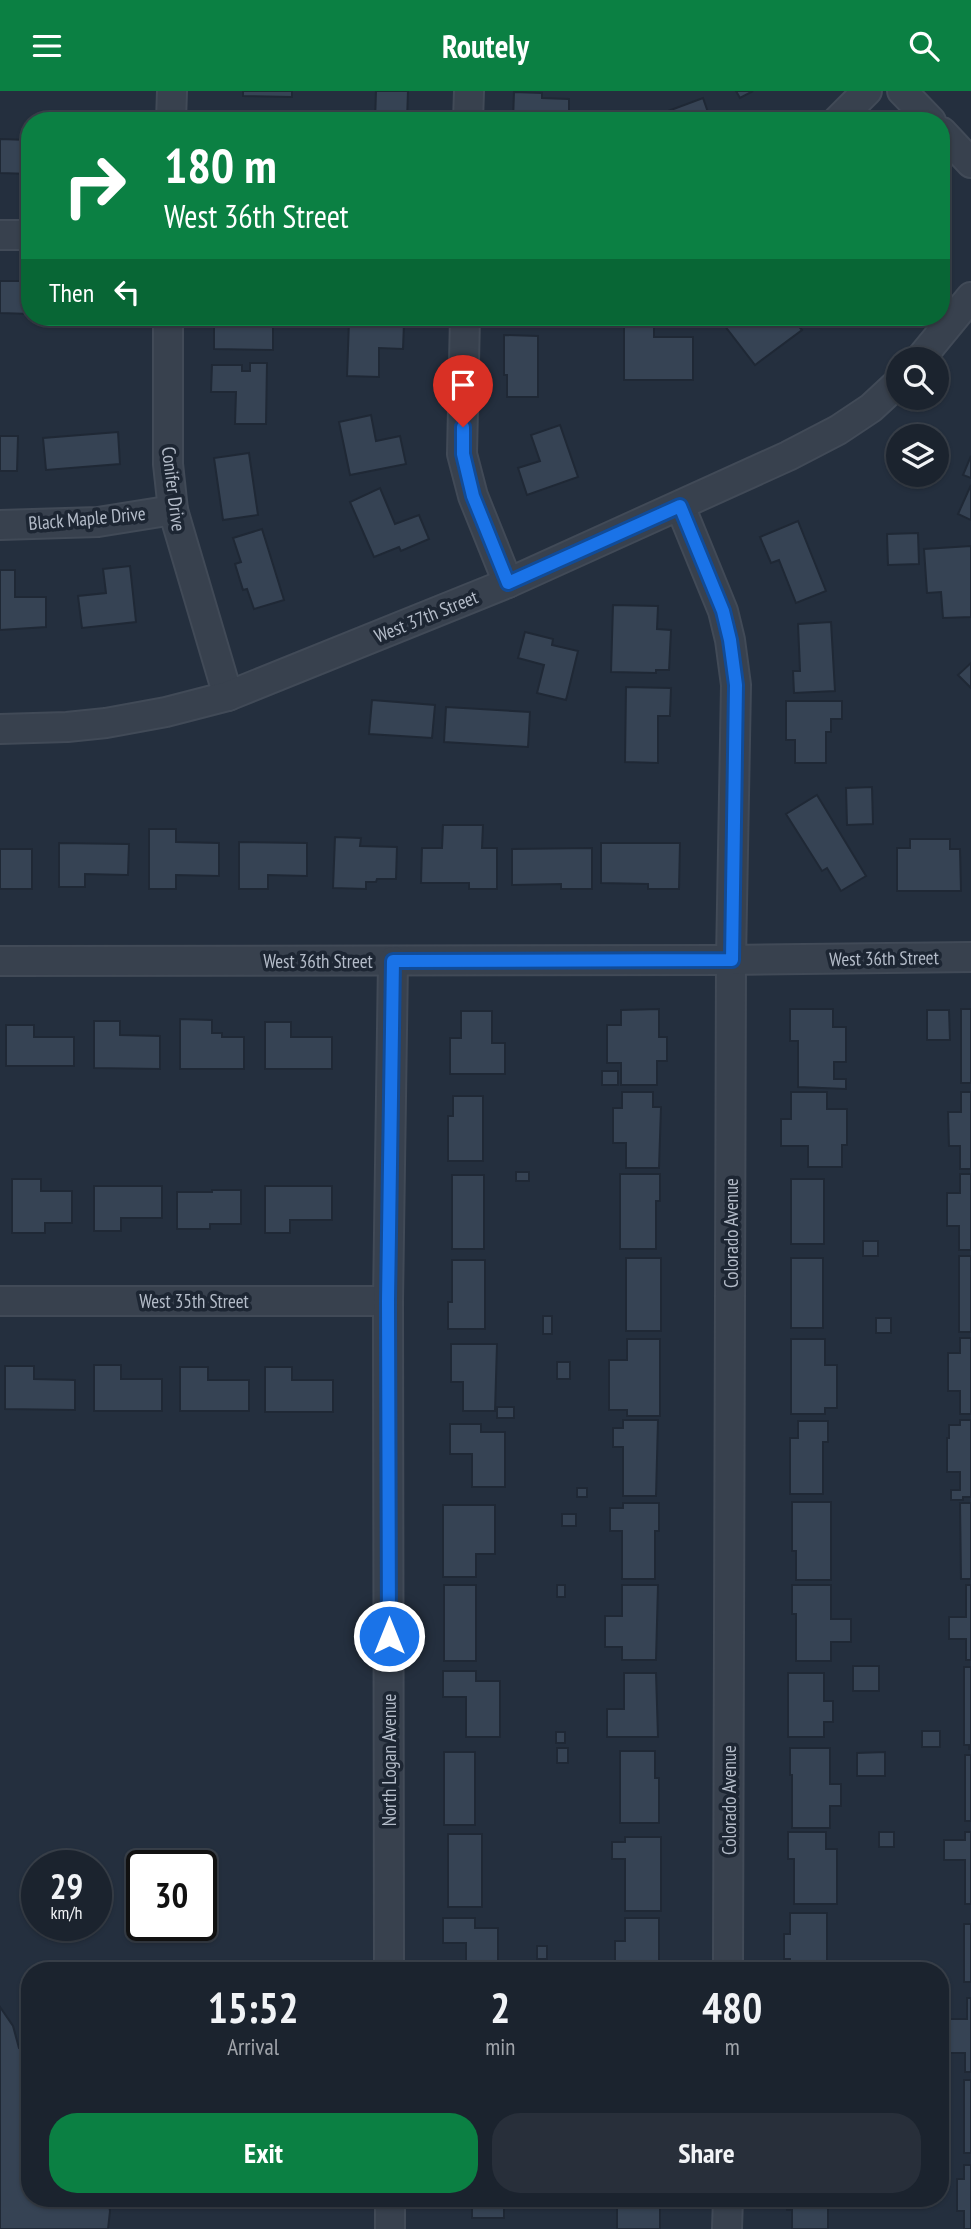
<!DOCTYPE html>
<html lang="en">
<head>
<meta charset="utf-8">
<style>
  :root { --surface:#1b232e; --page:#282f3a; --text:#f1f3f6; --muted:#a0a4aa; --line:#39404a; --accent:#0b8043 }
  body { margin:0; font-family:"PT Sans Narrow",sans-serif; background:var(--page); color:var(--text); height:100vh; display:flex; flex-direction:column; font-size:26px; white-space:nowrap }
  * { box-sizing:border-box; margin:0 }
  p { font-size:23px; color:var(--muted) }
  .icon { flex:none; width:38px; height:38px; fill:none; stroke:currentColor; stroke-width:2; stroke-linecap:round; stroke-linejoin:round }
  .map { position:relative; flex:1; overflow:hidden }
  .sheet { position:absolute; left:21px; top:1871px; width:928px; height:245px; display:flex; flex-direction:column; background:var(--surface); border-radius:28px; box-shadow:0 2px 5px #0004,0 0 0 2px var(--line) }
  .sheet>* { flex:none }
  .top-card { position:absolute; left:21px; top:21px; width:929px; height:214px; border-radius:28px; box-shadow:0 2px 5px #0004,0 0 0 2px var(--line); background:#0b8043; color:#fff; overflow:hidden }
  .tools { position:absolute; left:886px; top:256px; display:grid; gap:14px }
  .tools a { display:grid; place-items:center; width:63px; height:63px; border-radius:50%; background:var(--surface); box-shadow:0 2px 5px #0004,0 0 0 2px var(--line); font-size:35px }
  .speed { position:absolute; left:21px; top:1759px; display:flex; gap:14px; font-size:35px; font-weight:700; text-align:center }
  .speed>* { display:grid; place-content:center; width:91px; height:91px; border-radius:50%; background:var(--surface); box-shadow:0 2px 5px #0004,0 0 0 2px var(--line); line-height:1 }
  .speed small { font-size:18px; font-weight:400 }
  .speed .limit { border:4px solid #111; border-radius:10px; background:#fff; color:#111 }
  .pin { position:absolute; display:grid; place-items:center; width:60px; height:60px; color:#fff; margin:-72px -30px; border-radius:50% 50% 50% 0; rotate:-45deg; box-shadow:0 0 7px #0007 }
  .pin .icon { rotate:45deg }
  .me { position:absolute; width:77px; margin:-38px; rotate:0deg; stroke-linejoin:round; filter:drop-shadow(0 0 5px #0008) }
  .turn { display:flex; align-items:center; gap:24px; height:147px; padding:0 28px; font-size:32px }
  .turn .icon { width:91px; height:91px; stroke-width:2.5 }
  .turn b { display:block; font-size:49px; line-height:60px }
  .then { display:flex; align-items:center; height:66px; padding:0 28px; background:#0003; gap:14px; font-size:26px }
  .eta { display:flex; justify-content:space-evenly; align-items:center; height:119px; text-align:center }
  .eta b { font-size:42px; font-weight:800; line-height:49px }
  .cta { display:flex; gap:14px; margin-top:auto; padding:14px 28px }
  .cta a { flex:1; height:80px; border-radius:28px; background:var(--accent); color:#fff; font-size:28px; font-weight:800; line-height:80px; text-align:center }
  .cta a+a { background:var(--page); color:var(--text) }
  header { display:flex; justify-content:space-between; align-items:center; height:91px; padding:0 28px; background:var(--accent); color:#fff; font-size:32px; font-weight:800 }
  .map>svg:first-child { display:block }
  .building { fill:#364354; stroke:#1f2835; stroke-width:2 }
  .lines { fill:none; stroke-linecap:round; stroke-linejoin:round }
  .minor-casing { stroke:#414a57; stroke-width:32 }
  .minor { stroke:#38414e; stroke-width:28 }
  .route-casing { stroke:#114b97; stroke-width:18 }
  .route { stroke:#1a73e8; stroke-width:12 }
  .labels { text-anchor:middle; stroke-width:7; stroke-linejoin:round; paint-order:stroke }
  .street-label { font-size:19px; fill:#b4bcc9; stroke:#1d2633 }
</style>
</head>
<body>
<header><svg class="icon" aria-label="menu" viewBox="0 0 24 24"><path d="M4 6h16M4 12h16M4 18h16"/></svg>Routely<svg class="icon" aria-label="search" viewBox="0 0 24 24"><circle cx="10" cy="10" r="6"/><path d="M15 15l6 6"/></svg></header>
<div class="map">
<svg width="971" height="2138" viewBox="0 0 971 2138">
  <rect width="100%" height="100%" fill="#242f3e"/>
  <!-- building -->
  <g class="building">
    <path d="M243 0H292V6L243 5Z"/>
    <path d="M376 0H408L407 30H375Z"/>
    <path d="M736 0H753L740 7Z"/>
    <path d="M514 1 542 2V7L569 8V30L513 29Z"/>
    <path d="M703 7 711 30H644V29Z"/>
    <path d="M74 27 119 28V30H74Z"/>
    <path d="M0 48 30 49V83L0 82Z"/>
    <path d="M0 190H30V223L0 222Z"/>
    <path d="M238 226H273V259L214 258V230L238 231Z"/>
    <path d="M534 226H565V228L534 227Z"/>
    <path d="M624 226H654V246H693V289H624Z"/>
    <path d="M718 226H791L802 239 755 274Z"/>
    <path d="M349 230 404 232 403 258 379 257V286L347 285Z"/>
    <path d="M504 244 538 245V306H507V284H504Z"/>
    <path d="M250 272H267L266 333H235L236 301H211L212 274H242V280H250Z"/>
    <path d="M371 324 376 350 400 345 406 373 350 384 339 331Z"/>
    <path d="M560 334 578 386 527 404 518 377 540 370 531 344Z"/>
    <path d="M118 341 120 373 46 379 43 347Z"/>
    <path d="M0 345H18L17 380H0Z"/>
    <path d="M249 362 258 424 223 429 214 367Z"/>
    <path d="M971 365V387L963 384Z"/>
    <path d="M971 394V429L958 423Z"/>
    <path d="M380 397 395 433 419 424 429 448 401 460 399 456 374 466 350 411Z"/>
    <path d="M798 430 826 500 796 512 779 469 771 472 760 446Z"/>
    <path d="M262 438 284 509 254 518 247 498 243 499 235 473 241 471 233 447Z"/>
    <path d="M918 442 919 473 888 474 887 443Z"/>
    <path d="M971 455V526L943 527 941 501 927 502 924 458Z"/>
    <path d="M130 475 136 531 82 537 78 505 106 502 103 478Z"/>
    <path d="M0 479H15V506H46V536L0 539Z"/>
    <path d="M613 514 658 515 657 538 671 539 669 579H656V582L611 581Z"/>
    <path d="M831 531 835 600 794 602 793 580H800L798 533Z"/>
    <path d="M525 541 553 548 552 554 578 560 566 609 537 602 544 574 518 567Z"/>
    <path d="M971 572V597L958 584Z"/>
    <path d="M626 596 671 597 670 625H658V672L625 671Z"/>
    <path d="M372 609 435 614 432 647 369 643Z"/>
    <path d="M786 610H842V628H831V641H826V672H795V649H786Z"/>
    <path d="M446 616 530 621 528 656 444 651Z"/>
    <path d="M872 696 873 733 847 734 846 697Z"/>
    <path d="M817 704 866 785 841 800 827 777 822 780 786 723Z"/>
    <path d="M443 734H483L482 757H497V798H469V792H421L422 757H442Z"/>
    <path d="M149 738H176V751L219 752V785L176 784V798H149Z"/>
    <path d="M335 746 361 747 360 755 397 756 396 788H377L376 791H366V798L333 797Z"/>
    <path d="M910 748H950V758H960L961 800H897V757H910Z"/>
    <path d="M239 751 307 752V785L268 784V798H239Z"/>
    <path d="M59 752 129 753 128 784 85 783V796H59Z"/>
    <path d="M601 752H680L679 798H648V793L601 792Z"/>
    <path d="M592 757V798H561V793L512 794V758Z"/>
    <rect x="0" y="758" width="32" height="40"/>
    <path d="M659 918V946H667V970H657V994H621V972H607V934H621V919Z"/>
    <path d="M790 918H833V936H846V971H834V988H846V998L798 996V950H790Z"/>
    <rect x="961" y="918" width="10" height="74"/>
    <path d="M927 919H949L950 949H927Z"/>
    <path d="M461 920H492V952H505V983H450V947H461Z"/>
    <path d="M180 928 212 929V942H222V946H244V978H180Z"/>
    <path d="M94 930H120V944L160 945V978L94 977Z"/>
    <path d="M265 931H291V946H332V978H265Z"/>
    <path d="M6 934H34V946H74V975H6Z"/>
    <rect x="602" y="980" width="16" height="14"/>
    <path d="M622 1001H653V1016H661L659 1077H626V1052H613V1017H622Z"/>
    <path d="M791 1001H827V1018H847V1054H842V1076H808V1055H781V1028H791Z"/>
    <path d="M961 1001H971V1078H960V1055H949L948 1021H961Z"/>
    <path d="M453 1005H483V1070H448V1025H453Z"/>
    <rect x="516" y="1081" width="13" height="9"/>
    <path d="M620 1083H660V1110H656V1158H620Z"/>
    <path d="M960 1083H971V1159H959V1135H947V1102H960Z"/>
    <rect x="452" y="1084" width="32" height="74"/>
    <path d="M12 1088H41V1100H72V1132H45V1142H12Z"/>
    <rect x="791" y="1088" width="33" height="65"/>
    <path d="M94 1095H162V1127H121V1140H94Z"/>
    <path d="M265 1095H332V1129H290V1142H265Z"/>
    <path d="M212 1099H241V1133H210V1138H177V1101H212Z"/>
    <rect x="863" y="1150" width="15" height="15"/>
    <rect x="959" y="1165" width="12" height="76"/>
    <rect x="626" y="1167" width="35" height="73"/>
    <rect x="791" y="1167" width="32" height="70"/>
    <path d="M452 1169H485V1238H448V1211H452Z"/>
    <rect x="543" y="1225" width="9" height="18"/>
    <rect x="876" y="1227" width="15" height="15"/>
    <path d="M960 1247H971V1323H960V1300H948V1262H960Z"/>
    <path d="M627 1248H660V1325H627V1319H609V1269H627Z"/>
    <path d="M791 1248H825V1274H837V1317H825V1323H791Z"/>
    <path d="M451 1253H497L495 1320H463V1291H451Z"/>
    <rect x="557" y="1271" width="13" height="17"/>
    <path d="M94 1274H121V1288H162V1320H94Z"/>
    <path d="M5 1275H34V1288L75 1289V1319L5 1318Z"/>
    <path d="M180 1276H208V1289H249V1320H180Z"/>
    <path d="M265 1276H292V1289H333V1321H265Z"/>
    <rect x="497" y="1316" width="17" height="11"/>
    <path d="M623 1329H658L656 1405H623V1356H613V1337H623Z"/>
    <path d="M960 1329H971V1406H963V1409H951V1399H960V1381H947V1347H949V1334H960Z"/>
    <path d="M798 1330H828V1351H823V1403H790V1347H798Z"/>
    <path d="M450 1333H481V1341H505V1396H472V1363H450Z"/>
    <rect x="577" y="1397" width="10" height="9"/>
    <path d="M792 1411H831V1489H796V1460H792Z"/>
    <path d="M623 1412H659V1440H655V1488H622V1440H610V1417H623Z"/>
    <path d="M960 1412H971V1488H961Z"/>
    <path d="M443 1414H495V1463H476V1486H443Z"/>
    <rect x="562" y="1423" width="14" height="12"/>
    <rect x="444" y="1494" width="32" height="76"/>
    <rect x="557" y="1494" width="8" height="12"/>
    <path d="M622 1494H658L656 1569H622V1556H605V1525H622Z"/>
    <path d="M792 1494H831V1528H851V1551H831V1570H796V1523H792Z"/>
    <path d="M966 1494H971V1569H966V1548H949V1526H966Z"/>
    <rect x="853" y="1575" width="26" height="25"/>
    <path d="M964 1576H971V1658H969V1654H964Z"/>
    <path d="M443 1580H476V1590H500V1646H466V1606H443Z"/>
    <path d="M624 1582H656L658 1646H607V1618H624Z"/>
    <path d="M788 1582H824V1610H833V1631H824V1646H788Z"/>
    <rect x="922" y="1640" width="18" height="16"/>
    <rect x="556" y="1641" width="9" height="11"/>
    <rect x="557" y="1657" width="11" height="15"/>
    <path d="M790 1657H830V1693H841V1715H830V1737H792V1684H790Z"/>
    <path d="M620 1660H655V1687H659V1732H620Z"/>
    <rect x="444" y="1661" width="31" height="73"/>
    <path d="M885 1661V1685H857V1662Z"/>
    <rect x="965" y="1664" width="6" height="66"/>
    <path d="M788 1741H826V1758H837V1813H794V1768H788Z"/>
    <rect x="879" y="1741" width="15" height="15"/>
    <path d="M965 1741H971V1813H965V1769H944V1749H965Z"/>
    <rect x="448" y="1743" width="34" height="73"/>
    <path d="M625 1746H661V1820H625V1768H612V1751H625Z"/>
    <path d="M790 1822H827V1880H790V1868H784V1843H790Z"/>
    <path d="M443 1827H475V1837H498V1880H466V1852H443Z"/>
    <path d="M625 1827H659V1880L615 1878V1850H625Z"/>
    <rect x="964" y="1833" width="7" height="58"/>
    <rect x="537" y="1855" width="10" height="13"/>
    <path d="M967 1907H971V1981H965V1962H940V1928H967Z"/>
    <path d="M0 1916 13 1935 19 1957 30 1963V2107H108L110 2120 108 2138H0Z"/>
    <rect x="940" y="1973" width="5" height="11"/>
    <rect x="964" y="1989" width="7" height="73"/>
    <path d="M964 2074H971V2138H964V2120H957V2088H964Z"/>
    <rect x="472" y="2107" width="32" height="20"/>
    <path d="M617 2107H655V2115H660V2138H617Z"/>
    <path d="M787 2107H839V2116H828V2138H792V2119H787Z"/>
  </g>
  <g class="lines">
    <defs>
      <g id="minor">
        <path d="M902 0 931 30"/>
        <path d="M171 30 172 0"/>
        <path d="M468 30 469 0"/>
        <path d="M837 30 867 0"/>
        <path d="M942 41 971 72"/>
        <path d="M0 144H30"/>
        <path d="M168 226V373L173 419 228 605"/>
        <path d="M465 226 462 363 473 405 508 492"/>
        <path d="M920 268 971 206"/>
        <path d="M680 415 723 520 730 549 736 594 731 869 728 1880"/>
        <path d="M0 434 98 431 173 419"/>
        <path d="M0 638 67 636 106 632 166 621 228 605 508 492 788 365 838 339 871 317 898 292"/>
        <path d="M0 870 731 869 971 866"/>
        <path d="M0 1210H388"/>
        <path d="M389 1880 388 1210 393 870"/>
        <path d="M390 2107V2138"/>
        <path d="M727 2138 728 2107"/>
      </g>
    </defs>
    <!-- minor casing -->
    <use href="#minor" class="minor-casing"/>
    <!-- minor -->
    <use href="#minor" class="minor"/>
  </g>
  <g class="lines">
    <defs>
      <path id="route" d="M389 1545 388 1210 393 870 732 869 736 594 730 549 723 520 680 415 508 492 473 405 463 363V336"/>
    </defs>
    <!-- route casing -->
    <use href="#route" class="route-casing"/>
    <!-- route -->
    <use href="#route" class="route"/>
  </g>
  <g class="labels">
    <!-- street labels -->
    <g class="street-label">
      <text transform="translate(174 398) rotate(83)" y="7">Conifer Drive</text>
      <text transform="translate(87 427) rotate(-5)" y="7">Black Maple Drive</text>
      <text transform="translate(426 525) rotate(-22)" y="7">West 37th Street</text>
      <text transform="translate(884 867) rotate(-1)" y="7">West 36th Street</text>
      <text x="318" y="877">West 36th Street</text>
      <text transform="translate(731 1142) rotate(-90)" y="7">Colorado Avenue</text>
      <text x="194" y="1217">West 35th Street</text>
      <text transform="translate(389 1669) rotate(-90)" y="7">North Logan Avenue</text>
      <text transform="translate(729 1709) rotate(-90)" y="7">Colorado Avenue</text>
    </g>
  </g>
</svg>
<div class="tools">
<a><svg class="icon" aria-label="search" viewBox="0 0 24 24"><circle cx="10" cy="10" r="6"/><path d="M15 15l6 6"/></svg></a>
<a><svg class="icon" aria-label="layers" viewBox="0 0 24 24"><path d="M12 4l9 5-9 5-9-5zM3 14l9 5 9-5"/></svg></a>
</div>
<div class="speed"><div>29<small>km/h</small></div><div class="limit">30</div></div>
<div class="pin" style="left:463px;top:336px;background:#d93025"><svg class="icon" aria-label="arrive" viewBox="0 0 24 24"><path d="M6 21V4h12l-3 4 3 4H6"/></svg></div>
<svg class="me" style="left:389px;top:1545px" viewBox="-20 -20 40 40"><circle r="17" fill="#1a73e8" stroke="#fff" stroke-width="3"/><path d="M0-11L8 9 0 5-8 9z" fill="#fff"/></svg>
<div class="top-card">
<div class="turn"><svg class="icon" aria-label="right" viewBox="0 0 24 24"><path d="M7 20v-9h11M14 6l5 5-5 5"/></svg><div><b>180 m</b>West 36th Street</div></div>
<div class="then">Then<svg class="icon" aria-label="left" viewBox="0 0 24 24"><path d="M17 20v-9H6M10 6l-5 5 5 5"/></svg></div>
</div>
<section class="sheet">
<div class="eta">
<div><b>15:52</b><p>Arrival</p></div>
<div><b>2</b><p>min</p></div>
<div><b>480</b><p>m</p></div>
</div>
<div class="cta"><a>Exit</a><a>Share</a></div>
</section>
</div>
</body>
</html>
